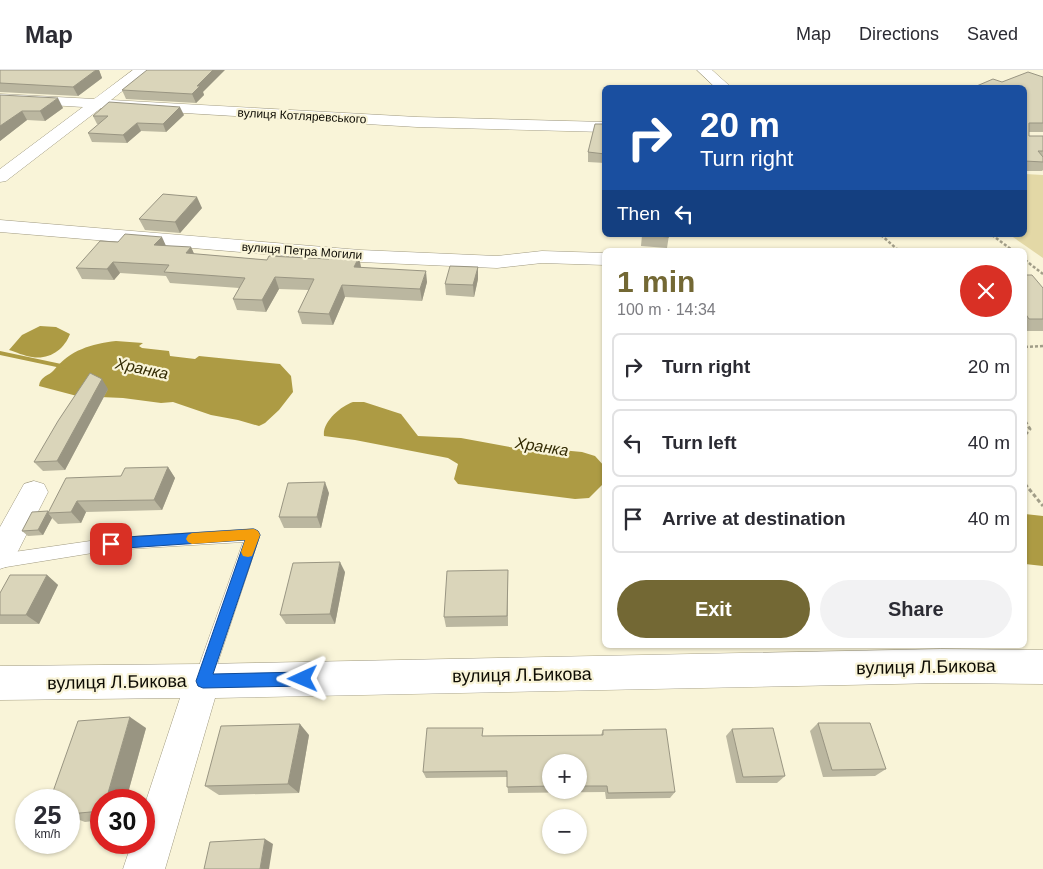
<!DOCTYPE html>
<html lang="en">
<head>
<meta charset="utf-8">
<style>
  :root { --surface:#fff; --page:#f2f2f3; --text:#2b2b33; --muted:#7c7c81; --line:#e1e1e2; --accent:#736834 }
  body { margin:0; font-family:Helvetica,sans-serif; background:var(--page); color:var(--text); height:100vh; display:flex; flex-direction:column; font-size:19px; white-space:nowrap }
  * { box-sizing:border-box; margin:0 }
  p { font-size:16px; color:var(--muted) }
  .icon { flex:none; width:28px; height:28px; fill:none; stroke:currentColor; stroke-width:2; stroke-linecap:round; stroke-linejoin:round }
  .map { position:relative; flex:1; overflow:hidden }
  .side { position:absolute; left:602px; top:178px; width:425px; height:400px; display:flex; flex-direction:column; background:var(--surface); border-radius:8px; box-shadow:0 1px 4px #0004 }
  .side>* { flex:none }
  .top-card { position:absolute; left:602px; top:15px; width:425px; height:152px; border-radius:8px; box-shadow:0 1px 4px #0004; background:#1a4fa0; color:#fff; overflow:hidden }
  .buttons { position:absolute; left:542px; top:684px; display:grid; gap:10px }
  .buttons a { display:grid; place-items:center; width:45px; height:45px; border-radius:50%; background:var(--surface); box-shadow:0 1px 4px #0004; font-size:25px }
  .speed { position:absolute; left:15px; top:719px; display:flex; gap:10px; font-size:25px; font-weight:700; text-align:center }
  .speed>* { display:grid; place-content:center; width:65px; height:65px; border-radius:50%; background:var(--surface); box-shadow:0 1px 4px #0004; line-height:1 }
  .speed small { font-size:12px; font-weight:400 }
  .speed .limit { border:8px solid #d22; background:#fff; color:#111 }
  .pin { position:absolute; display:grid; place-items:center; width:42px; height:42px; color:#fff; margin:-21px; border-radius:10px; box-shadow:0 2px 8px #0006 }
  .me { position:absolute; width:55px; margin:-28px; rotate:269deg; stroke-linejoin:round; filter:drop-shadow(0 0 4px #0008) }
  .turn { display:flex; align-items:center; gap:18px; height:105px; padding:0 15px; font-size:22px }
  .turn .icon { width:65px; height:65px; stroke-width:2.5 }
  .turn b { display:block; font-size:35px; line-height:42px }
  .then { display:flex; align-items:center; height:48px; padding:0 15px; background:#0003; gap:10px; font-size:19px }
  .round { display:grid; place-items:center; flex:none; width:52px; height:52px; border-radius:26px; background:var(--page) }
  .head { display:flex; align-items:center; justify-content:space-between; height:85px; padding:0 15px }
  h1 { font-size:30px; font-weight:700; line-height:38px; color:var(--accent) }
  .primary-button { display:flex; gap:10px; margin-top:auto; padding:10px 15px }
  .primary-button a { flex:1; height:58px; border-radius:30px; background:var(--accent); color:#fff; font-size:20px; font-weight:700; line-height:58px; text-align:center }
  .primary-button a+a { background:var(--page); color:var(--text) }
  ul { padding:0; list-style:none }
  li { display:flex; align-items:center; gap:15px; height:68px; margin:0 10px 8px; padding:0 5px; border:2px solid var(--line); border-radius:8px }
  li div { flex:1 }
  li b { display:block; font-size:19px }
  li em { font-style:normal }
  header { display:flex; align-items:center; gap:30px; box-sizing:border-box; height:70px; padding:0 25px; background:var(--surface); border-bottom:1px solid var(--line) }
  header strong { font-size:24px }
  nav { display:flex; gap:28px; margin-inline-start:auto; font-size:18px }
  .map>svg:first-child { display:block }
  .green { fill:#e3d8a6 }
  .water { fill:#ad9b44 }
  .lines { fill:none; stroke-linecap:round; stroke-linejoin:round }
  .stream { fill:#ad9b44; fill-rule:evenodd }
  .service-casing { stroke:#a09a81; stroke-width:1 }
  .minor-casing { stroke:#a09a81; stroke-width:1 }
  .path-far1 { stroke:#a19d88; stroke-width:2.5; stroke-dasharray:3 2; stroke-linecap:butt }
  .path { stroke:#a19d88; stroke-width:3; stroke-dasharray:4 2.5; stroke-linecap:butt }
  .service { fill:#fff; fill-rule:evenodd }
  .minor { fill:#fff; fill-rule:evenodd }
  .wall { fill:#bbb7a0; fill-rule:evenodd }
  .shaded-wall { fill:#999582 }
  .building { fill:#dad5ba; stroke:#999582 }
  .route { fill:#1a73e8; stroke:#114b97 }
  .slow { fill:#f59e0b }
  .labels { text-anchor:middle; stroke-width:4.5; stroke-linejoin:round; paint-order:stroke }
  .far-street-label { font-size:12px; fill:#0e0c04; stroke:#f9f4d8 }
  .water-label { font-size:16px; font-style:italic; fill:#332b04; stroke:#f9f4d8 }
  .near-street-label { font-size:18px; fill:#0e0c04; stroke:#f9f4d8 }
</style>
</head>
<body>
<header>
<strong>Map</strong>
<nav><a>Map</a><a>Directions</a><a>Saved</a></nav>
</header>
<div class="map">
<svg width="1043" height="799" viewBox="0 0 1043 799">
  <rect width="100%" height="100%" fill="#f9f4d8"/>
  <!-- green -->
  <path class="green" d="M1025 104 1043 105V188L1010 165H1025Z"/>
  <!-- water -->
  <g class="water">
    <path d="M40 256 56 257 70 264C64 280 49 290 32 287 24 286 16 282 9 280L22 265Z"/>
    <path d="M116 271 143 273 139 276 142 278 169 281 170 286 195 289 199 286 280 294 291 306 293 322 279 340 265 353 259 356 238 350 211 345 173 332 161 333 123 328 77 326 39 316C40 306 49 306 54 300 70 280 91 274 116 271Z"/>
    <path d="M353 332H364L401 344 418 366 461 368 526 380 550 379 582 382 595 386 605 397V412L589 428 575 429 458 414 454 409 458 394 448 388 355 370 324 366C322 352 341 336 353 332Z"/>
    <path d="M1025 444 1043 446V496L1025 494Z"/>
  </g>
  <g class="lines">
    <!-- stream -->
    <path class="stream" d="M0 281 66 295 69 297 66 299 0 285Z"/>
    <defs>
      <path id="service" d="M253 459 258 461 260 465 212 610 209 616 203 619 197 616 194 610 243 472 111 480 0 498V484L111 468Z"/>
      <g id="minor">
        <path d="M133 0H149L111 30 417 47 605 52V62L417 57 101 38 6 111 0 112V99L83 37 0 32V24L94 29Z"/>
        <path d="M697 0H712L732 18H716Z"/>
        <path d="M0 150 360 180 497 186 542 181 605 183V195L542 193 497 198 360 192 0 162Z"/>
        <path d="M34 411 44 414 48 422 11 495 0 499V457L24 414Z"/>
        <path d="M941 579 1043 580V614L941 613 215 628 165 799H123L132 772H144V737L180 628 0 630V596L203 594Z"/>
      </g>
    </defs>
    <!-- service casing -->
    <use href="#service" class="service-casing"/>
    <!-- minor casing -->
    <use href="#minor" class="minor-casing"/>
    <!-- path-far1 -->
    <g class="path-far1">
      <path d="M881 165 898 180"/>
      <path d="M992 165 1012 180"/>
      <path d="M1025 190 1043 204"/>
      <path d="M1025 277 1043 276"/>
    </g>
    <!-- path -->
    <g class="path">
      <path d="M1025 351 1030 359 1025 365"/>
      <path d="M1025 414 1043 436"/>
    </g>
    <!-- service -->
    <use href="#service" class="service"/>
    <!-- minor -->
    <use href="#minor" class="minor"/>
  </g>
  <!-- wall -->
  <g class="wall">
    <path d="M0 0H99L102 8 78 26 0 22Z"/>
    <path d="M1043 7V62H1029V66H1043V100L1042 101H1025V18L1002 12Z"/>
    <path d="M122 20 203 22 204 25 196 33 126 29Z"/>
    <path d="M0 25 63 38 45 51 27 50 0 71Z"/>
    <path d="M184 45 166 62 141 61 127 73 92 72 88 63 99 54H97L93 46Z"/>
    <path d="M605 54V93L588 92V82Z"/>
    <path d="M202 138 180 163 145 160 139 149Z"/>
    <path d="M642 165H669L667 178 641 176Z"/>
    <path d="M166 176 191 177 194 184 267 190 329 189 359 187 361 197 427 212 422 231 345 227 333 255 302 254 298 242 309 220 279 219 266 242 237 240 233 229 239 218 170 213 166 206 120 203 114 210 82 209 76 198Z"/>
    <path d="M478 197V209L474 227 446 225 445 214Z"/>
    <path d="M1025 205 1043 218V261H1025Z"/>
    <path d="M108 319 65 400 43 401 34 392Z"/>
    <path d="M168 397 175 408 162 440 86 442 81 453 58 454 52 448 43 465 28 466 22 461 48 441V442L121 406Z"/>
    <path d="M329 423 321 458H284L279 447Z"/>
    <path d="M508 500V556L446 557 444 547Z"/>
    <path d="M345 502 335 554H286L280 545Z"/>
    <path d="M47 505 58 515 39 554H0V523Z"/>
    <path d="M818 653 886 699 875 706 823 707 810 661Z"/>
    <path d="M146 658 126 730H101V750L85 752 69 746V730Z"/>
    <path d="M732 659 785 706 777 713H736L726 666Z"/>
    <path d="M603 660 675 722 670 728 606 729 605 722 508 723 507 707 426 708 423 702 484 666 601 665ZM551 692H579V720H551Z"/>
    <path d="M309 665 299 723 219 725 205 716Z"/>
  </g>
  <!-- shaded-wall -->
  <g class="shaded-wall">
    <path d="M96 0H99L102 8 78 26 73 17Z"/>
    <path d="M213 0H225L203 22 204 25 196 33 192 24 197 16Z"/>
    <path d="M58 28 63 38 45 51 40 41Z"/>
    <path d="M180 37 184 45 166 62 163 54Z"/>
    <path d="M22 41 27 50 0 71V56Z"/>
    <path d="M137 53 141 61 127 73 123 65Z"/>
    <path d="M197 127 202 138 180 163 175 152Z"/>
    <path d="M162 167 167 178 154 175Z"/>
    <path d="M191 177 196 188 186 183Z"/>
    <path d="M359 187 361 198 354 197Z"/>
    <path d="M113 192 120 203 114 210 107 199Z"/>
    <path d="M478 197V209L474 227 473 215Z"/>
    <path d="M426 201 427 212 422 231 420 219Z"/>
    <path d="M275 207 279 219 266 242 262 230Z"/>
    <path d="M342 215 345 227 333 255 329 244Z"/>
    <path d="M102 309 108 319 65 400 57 391Z"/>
    <path d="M168 397 175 408 162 440 154 430Z"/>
    <path d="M325 412 329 423 321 458 317 447Z"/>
    <path d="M77 431 86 442 81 453 71 442Z"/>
    <path d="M48 441 50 443H48L52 448 43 465 38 460Z"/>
    <path d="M340 492 345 502 335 554 330 544Z"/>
    <path d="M47 505 58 515 39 554 26 545Z"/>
    <path d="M130 647 146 658 126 730H106Z"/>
    <path d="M300 654 309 665 299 723 288 714Z"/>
    <path d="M265 769 273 774 269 799H260Z"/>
  </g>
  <!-- building -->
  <g class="building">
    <path d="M0 0H96L73 17 0 13Z"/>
    <path d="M147 0H213L197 16H200L192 24 122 20Z"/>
    <path d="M1028 2 1043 7V53H1029V66H1043V81H1038L1043 87V92L1025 91V18H972L993 9 1002 12Z"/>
    <path d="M0 25 58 28 40 41H22L0 56Z"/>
    <path d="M109 32 180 37 163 54 137 53 123 65 88 63 108 46H93Z"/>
    <path d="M595 54H605V84L588 82Z"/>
    <path d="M163 124 197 127 175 152 139 149Z"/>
    <path d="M125 164 162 167 154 175 191 177 186 183 267 190 269 186 329 189 331 185 359 187 354 197 426 201 420 219 342 215 329 244 298 242 314 209 275 207 262 230 233 229 245 208 164 202 169 195 113 192 107 199 76 198 100 171 118 172Z"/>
    <path d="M643 165H669V167Z"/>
    <path d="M450 196 478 197 473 215 445 214Z"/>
    <path d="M1025 205H1032L1043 218V249H1029L1025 243Z"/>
    <path d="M90 303 102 309 57 391 34 392 58 351Z"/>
    <path d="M168 397 154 430 77 431 71 442 48 443 66 408 121 406 125 398Z"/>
    <path d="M325 412 317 447H279L288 413Z"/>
    <path d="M48 441 38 460 22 461 32 442Z"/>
    <path d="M340 492 330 544 280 545 293 493Z"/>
    <path d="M508 500 507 546 444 547 447 501Z"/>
    <path d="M10 505H47L26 545H0V523Z"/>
    <path d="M130 647 106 730H101V741L69 744V730H50L78 651Z"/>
    <path d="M818 653H870L886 699 832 700Z"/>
    <path d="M300 654 288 714 205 716 221 656Z"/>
    <path d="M427 658H483L482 666 603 665V660L666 659 675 722 608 723 607 716H579V692H551V716L507 717V701L423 702Z"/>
    <path d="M773 658 785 706 743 707 732 659Z"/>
    <path d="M265 769 260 799H204L210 772Z"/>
  </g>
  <!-- route -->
  <path class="route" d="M254 459 258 461 260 465 213 604 303 602 308 604 310 609 308 614 303 616 203 618 198 616 196 611 245 470 111 479 107 477 105 474 107 470 111 468Z"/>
  <!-- slow -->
  <path class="slow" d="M254 459 258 461 260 465 252 486 248 487 243 486 241 482 245 470 192 474 188 472 186 469 188 465 192 463Z"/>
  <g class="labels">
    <!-- far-street labels -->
    <g class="far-street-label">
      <text transform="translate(302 46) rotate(3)" y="4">вулиця Котляревського</text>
      <text transform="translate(302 181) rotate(4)" y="4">вулиця Петра Могили</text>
    </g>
    <!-- water labels -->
    <g class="water-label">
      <text transform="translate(142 298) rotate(12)" y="6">Хранка</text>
      <text transform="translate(542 376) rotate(9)" y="6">Хранка</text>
    </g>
    <!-- near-street labels -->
    <g class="near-street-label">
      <text transform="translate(926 597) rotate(-1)" y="6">вулиця Л.Бикова</text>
      <text transform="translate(522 605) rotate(-1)" y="6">вулиця Л.Бикова</text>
      <text transform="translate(117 612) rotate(-1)" y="6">вулиця Л.Бикова</text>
    </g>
  </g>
</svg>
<div class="buttons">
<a>+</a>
<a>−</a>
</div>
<div class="speed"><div>25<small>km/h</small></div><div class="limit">30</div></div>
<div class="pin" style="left:111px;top:474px;background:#d93025"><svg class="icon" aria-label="arrive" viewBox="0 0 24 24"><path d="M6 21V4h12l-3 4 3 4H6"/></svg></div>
<svg class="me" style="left:303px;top:609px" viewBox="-20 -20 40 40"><path d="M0-17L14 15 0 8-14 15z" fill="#1a73e8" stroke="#fff" stroke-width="4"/></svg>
<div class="top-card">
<div class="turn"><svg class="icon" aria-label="right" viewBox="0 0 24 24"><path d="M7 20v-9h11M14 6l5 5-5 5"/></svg><div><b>20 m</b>Turn right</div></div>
<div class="then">Then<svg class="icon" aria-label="left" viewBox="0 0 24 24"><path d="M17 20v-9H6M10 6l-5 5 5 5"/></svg></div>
</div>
<section class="side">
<div class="head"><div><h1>1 min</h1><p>100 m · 14:34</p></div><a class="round" style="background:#d93025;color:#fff"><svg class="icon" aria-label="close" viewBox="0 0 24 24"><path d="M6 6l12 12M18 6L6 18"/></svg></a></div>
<ul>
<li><svg class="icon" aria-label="right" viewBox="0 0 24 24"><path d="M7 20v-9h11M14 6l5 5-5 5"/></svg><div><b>Turn right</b></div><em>20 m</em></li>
<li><svg class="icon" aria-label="left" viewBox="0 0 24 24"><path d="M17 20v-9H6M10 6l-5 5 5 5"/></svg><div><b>Turn left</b></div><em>40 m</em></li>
<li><svg class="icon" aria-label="arrive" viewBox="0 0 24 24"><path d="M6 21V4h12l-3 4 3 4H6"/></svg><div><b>Arrive at destination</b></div><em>40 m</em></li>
</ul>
<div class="primary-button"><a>Exit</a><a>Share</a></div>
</section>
</div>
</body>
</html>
